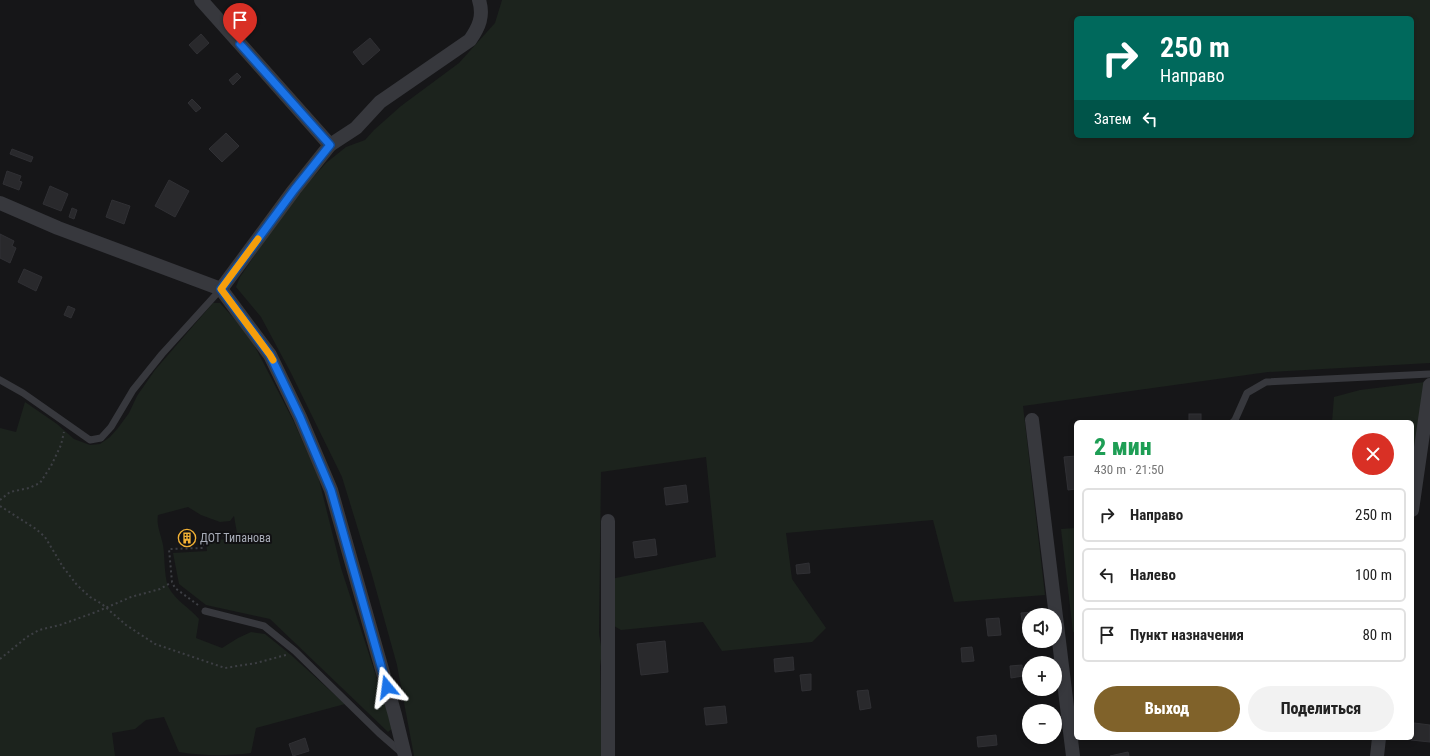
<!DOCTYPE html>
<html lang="ru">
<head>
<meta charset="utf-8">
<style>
  :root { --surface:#fff; --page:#f2f2f2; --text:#222; --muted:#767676; --line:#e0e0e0; --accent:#80622a }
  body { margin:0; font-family:"Roboto Condensed",sans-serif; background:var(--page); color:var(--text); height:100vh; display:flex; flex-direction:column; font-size:15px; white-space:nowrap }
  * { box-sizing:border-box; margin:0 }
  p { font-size:13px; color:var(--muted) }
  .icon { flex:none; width:22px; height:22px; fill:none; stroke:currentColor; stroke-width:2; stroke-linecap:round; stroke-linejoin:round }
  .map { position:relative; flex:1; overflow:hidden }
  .drawer { position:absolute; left:1074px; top:420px; width:340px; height:320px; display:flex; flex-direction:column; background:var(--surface); border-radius:6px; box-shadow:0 2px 6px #0003 }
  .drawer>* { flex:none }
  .hud { position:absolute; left:1074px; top:16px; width:340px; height:122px; border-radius:6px; box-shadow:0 2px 6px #0003; background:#00695c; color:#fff; overflow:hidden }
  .controls { position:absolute; left:1022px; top:608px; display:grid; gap:8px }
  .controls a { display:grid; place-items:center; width:40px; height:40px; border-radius:50%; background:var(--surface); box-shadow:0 2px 6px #0003; font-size:20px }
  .pin { position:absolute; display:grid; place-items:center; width:34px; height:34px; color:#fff; margin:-41px -17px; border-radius:50% 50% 50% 0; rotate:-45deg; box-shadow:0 0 4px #0007 }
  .pin .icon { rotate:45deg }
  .me { position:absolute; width:44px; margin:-22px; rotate:344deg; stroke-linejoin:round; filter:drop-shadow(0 0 3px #0008) }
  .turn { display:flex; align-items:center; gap:14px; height:84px; padding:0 20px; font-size:18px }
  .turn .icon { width:52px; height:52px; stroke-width:2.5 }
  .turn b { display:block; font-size:28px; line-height:34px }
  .then { display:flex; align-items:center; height:38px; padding:0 20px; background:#0003; gap:8px; font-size:15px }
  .round { display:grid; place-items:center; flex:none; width:42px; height:42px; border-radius:21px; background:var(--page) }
  .headline { display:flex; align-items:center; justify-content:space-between; height:68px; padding:0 20px }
  h1 { font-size:24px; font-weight:800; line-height:30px; color:#1e9e55 }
  .cta { display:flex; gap:8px; margin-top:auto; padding:8px 20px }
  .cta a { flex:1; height:46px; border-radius:24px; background:var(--accent); color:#fff; font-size:16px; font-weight:800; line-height:46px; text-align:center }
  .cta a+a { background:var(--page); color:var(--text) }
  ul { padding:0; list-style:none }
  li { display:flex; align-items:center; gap:12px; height:54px; margin:0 8px 6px; padding:0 12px; border:2px solid var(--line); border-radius:6px }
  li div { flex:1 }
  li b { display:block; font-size:15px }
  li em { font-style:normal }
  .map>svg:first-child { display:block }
  .green { fill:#1c231d; fill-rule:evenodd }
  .building { fill:#29292c; stroke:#303034 }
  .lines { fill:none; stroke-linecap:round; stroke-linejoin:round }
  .path { stroke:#3d3f44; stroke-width:2; stroke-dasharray:2 3; stroke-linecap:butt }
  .lane { stroke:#37383d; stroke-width:7 }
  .street { stroke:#37383d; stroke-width:14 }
  .route-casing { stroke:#114b97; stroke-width:10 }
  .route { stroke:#1a73e8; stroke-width:7 }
  .slow { stroke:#f59e0b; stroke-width:7 }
  .labels { text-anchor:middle; stroke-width:4; stroke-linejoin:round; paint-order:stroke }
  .poi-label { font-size:12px; fill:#a8adb8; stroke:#111113; text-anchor:start }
</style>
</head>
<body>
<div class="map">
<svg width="1430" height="756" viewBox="0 0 1430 756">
  <rect width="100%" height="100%" fill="#161618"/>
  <!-- green -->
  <g class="green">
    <path d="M502 0H1430V363L1268 372 1023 406 1045 595 954 602 933 520 786 533 792 579 826 628 812 642 722 651 703 622 621 630 614 626 611 579 716 557 706 457 601 472 599 634 602 652 600 666 602 756H414L397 665 372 575 342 477 291 373 261 317 236 287 240 277 284 212 307 184 326 163 346 147 365 140 374 130 401 106 459 63 495 23ZM1076 18H1412V136H1076Z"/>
    <path d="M213 303H220L249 335 294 422 318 476 341 568 393 728 388 732 270 619 206 605 179 584 173 553 207 551 206 540 238 539 234 516 230 521 220 522 201 515 188 507 158 515C156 524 161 535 163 545 165 556 164 579 169 588 175 600 190 608 199 619L196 638 222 648 238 638 251 632 265 634 291 655 345 704 256 728 251 753C228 756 203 756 179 752L164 717 146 720 135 729 112 733 115 756H0V428L16 432 25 402 57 424 74 439 90 445 100 444 110 437 118 428 129 413 137 396 155 370Z"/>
    <path d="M1425 382 1412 471V422H1332L1334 397 1360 390Z"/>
    <path d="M1076 528V632H1073L1061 529Z"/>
  </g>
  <!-- building -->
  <g class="building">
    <path d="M201 34 209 43 197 54 189 45Z"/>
    <path d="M370 38 380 50 363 65 353 52Z"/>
    <path d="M237 73 241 77 233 85 229 80Z"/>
    <path d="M192 99 201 108 196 112 188 103Z"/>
    <path d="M226 133 239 146 222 162 209 149Z"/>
    <path d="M12 149 33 157 31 162 10 154Z"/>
    <path d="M7 171 21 176 19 181 22 182 19 190 3 184Z"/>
    <path d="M169 180 189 191 175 217 155 206Z"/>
    <path d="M50 186 68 194 61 211 43 204Z"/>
    <path d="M112 200 130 206 124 224 106 217Z"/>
    <path d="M72 208 77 210 74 219 69 217Z"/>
    <path d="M0 234 14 241 12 246 16 248 10 263 0 258Z"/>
    <path d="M24 269 42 277 36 291 18 282Z"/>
    <path d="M68 306 75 309 71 318 64 315Z"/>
    <rect x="1189" y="414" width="12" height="8"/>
    <path d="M1076 456V489L1068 490 1064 457Z"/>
    <path d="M686 485 688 502 666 505 664 488Z"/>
    <path d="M183 535H190V541L183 542Z"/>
    <path d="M655 539 657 555 635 558 633 542Z"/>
    <path d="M809 563 810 573 797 574 796 565Z"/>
    <path d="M1034 612 1035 615H1029V634H1024L1021 613Z"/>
    <path d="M999 618 1001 635 988 636 986 619Z"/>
    <path d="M665 641 668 672 641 675 637 644Z"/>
    <path d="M972 647 974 661 962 662 961 648Z"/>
    <path d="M793 657 794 670 775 672 774 659Z"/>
    <path d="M1022 665 1023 676 1011 678 1010 666Z"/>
    <path d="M811 674V690L802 691 800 675Z"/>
    <path d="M868 690 871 708 860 710 857 691Z"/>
    <path d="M725 706 727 723 706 725 704 708Z"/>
    <path d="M1414 723 1430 725V742L1411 740Z"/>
    <path d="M996 735 997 745 978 747 977 737Z"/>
    <path d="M305 738 309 751 293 756 289 744Z"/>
    <path d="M1128 752 1129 756H1110Z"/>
  </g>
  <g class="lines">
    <!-- path -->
    <g class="path">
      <path d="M0 500 10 492 29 488 40 483 51 466 61 445 64 432"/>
      <path d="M0 506 36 529 45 537 63 567 77 585 90 597 102 604 126 625 155 644 225 668 256 663 286 655"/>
      <path d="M198 605 175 588 172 582 169 549 203 548 202 536 232 535"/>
      <path d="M0 659 27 637 39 630 60 625 96 612 131 597 160 589 172 582"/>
    </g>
    <!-- lane -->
    <g class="lane">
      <path d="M0 380 23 393 90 440 101 438 111 427 133 390 162 354 221 289"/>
      <path d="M1233 422 1235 420 1247 393 1266 382 1430 374"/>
      <path d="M205 611 264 626 295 651 379 733 402 753"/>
    </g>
    <!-- street -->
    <g class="street">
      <path d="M201 0 330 145"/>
      <path d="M0 203 58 228 221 289 270 355 300 417 331 490 395 715 405 756"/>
      <path d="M221 289 294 190 330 145 356 128 380 102 470 40C479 27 484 16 479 0"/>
      <path d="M1032 420 1073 756"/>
      <path d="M1412 510 1430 385"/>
      <path d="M608 521V756"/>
      <path d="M1377 756 1379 738"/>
    </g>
  </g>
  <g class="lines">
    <defs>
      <path id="route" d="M240 44 330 145 294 190 221 289 270 355 300 417 331 490 387 687"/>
    </defs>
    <!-- route casing -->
    <use href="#route" class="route-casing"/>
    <!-- route -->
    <use href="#route" class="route"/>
    <!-- slow -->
    <path class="slow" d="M258 239 221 289 270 355 273 360"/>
  </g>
  <!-- icons -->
  <defs>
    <symbol id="building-ring" viewBox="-11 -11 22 22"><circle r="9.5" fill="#111113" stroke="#f2b134" stroke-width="1.5"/><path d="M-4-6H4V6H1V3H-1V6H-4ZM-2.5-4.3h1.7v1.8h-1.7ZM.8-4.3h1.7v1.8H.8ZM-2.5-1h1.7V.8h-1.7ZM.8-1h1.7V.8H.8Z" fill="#f2b134"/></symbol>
  </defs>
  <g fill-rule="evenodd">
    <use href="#building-ring" x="177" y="528" width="20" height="20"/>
  </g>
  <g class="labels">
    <!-- poi labels -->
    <g class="poi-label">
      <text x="200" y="542">ДОТ Типанова</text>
    </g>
  </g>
</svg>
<div class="controls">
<a><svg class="icon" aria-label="sound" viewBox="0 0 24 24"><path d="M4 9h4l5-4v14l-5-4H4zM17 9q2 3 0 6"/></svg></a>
<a>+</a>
<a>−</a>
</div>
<div class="pin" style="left:240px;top:44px;background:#d93025"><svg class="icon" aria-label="arrive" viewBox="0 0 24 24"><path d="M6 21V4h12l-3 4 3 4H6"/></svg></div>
<svg class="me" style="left:387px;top:687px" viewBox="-20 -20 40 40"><path d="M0-17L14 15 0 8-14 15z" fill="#1a73e8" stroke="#fff" stroke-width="4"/></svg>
<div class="hud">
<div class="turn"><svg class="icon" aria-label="right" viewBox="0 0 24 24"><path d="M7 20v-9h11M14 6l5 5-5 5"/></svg><div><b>250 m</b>Направо</div></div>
<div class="then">Затем<svg class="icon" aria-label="left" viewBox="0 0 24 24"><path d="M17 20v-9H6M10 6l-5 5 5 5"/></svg></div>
</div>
<section class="drawer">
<div class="headline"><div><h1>2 мин</h1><p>430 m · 21:50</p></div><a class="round" style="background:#d93025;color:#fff"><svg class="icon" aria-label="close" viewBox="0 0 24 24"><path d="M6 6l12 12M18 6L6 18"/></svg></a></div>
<ul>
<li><svg class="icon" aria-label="right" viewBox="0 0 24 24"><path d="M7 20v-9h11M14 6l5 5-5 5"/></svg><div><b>Направо</b></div><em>250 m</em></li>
<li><svg class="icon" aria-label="left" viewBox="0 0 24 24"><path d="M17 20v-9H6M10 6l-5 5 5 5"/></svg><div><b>Налево</b></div><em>100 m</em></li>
<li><svg class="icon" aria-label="arrive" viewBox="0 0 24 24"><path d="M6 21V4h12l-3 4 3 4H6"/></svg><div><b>Пункт назначения</b></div><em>80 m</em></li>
</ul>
<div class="cta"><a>Выход</a><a>Поделиться</a></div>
</section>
</div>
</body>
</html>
